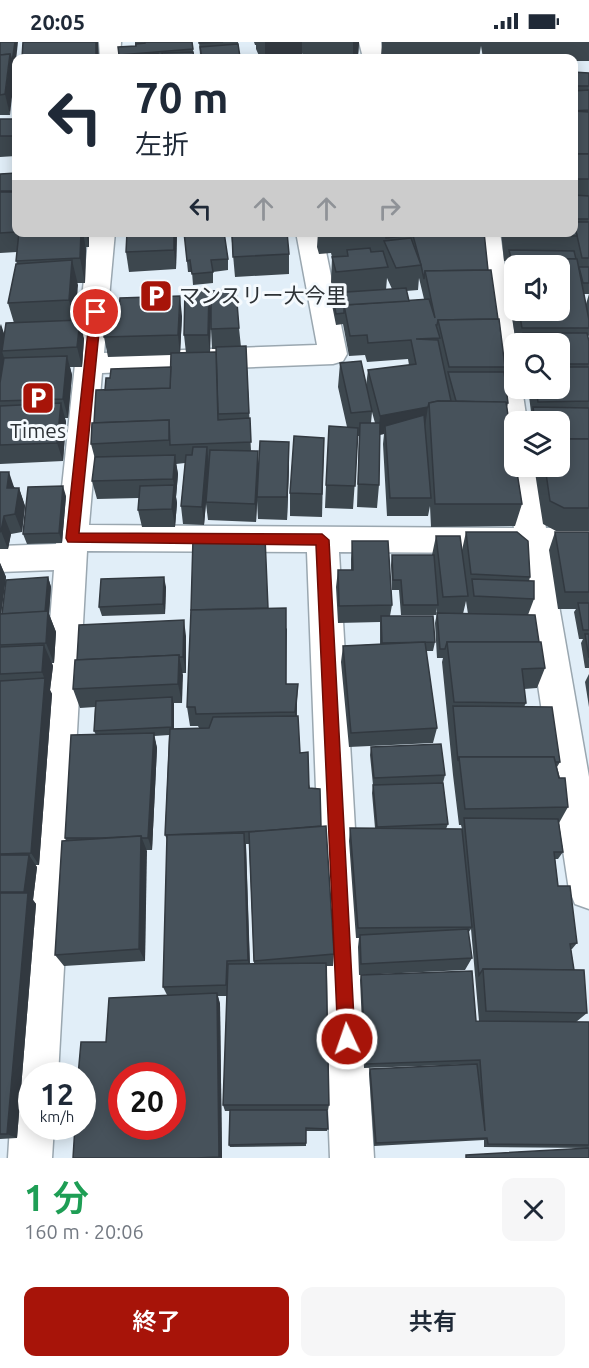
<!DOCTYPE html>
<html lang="ja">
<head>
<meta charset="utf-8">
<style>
  :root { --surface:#fff; --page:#f6f6f7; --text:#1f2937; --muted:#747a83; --accent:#a71409 }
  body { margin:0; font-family:Ubuntu,"Noto Sans JP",sans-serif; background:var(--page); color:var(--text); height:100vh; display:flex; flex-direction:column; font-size:22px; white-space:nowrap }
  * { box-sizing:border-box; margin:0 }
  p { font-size:20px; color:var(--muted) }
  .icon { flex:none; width:33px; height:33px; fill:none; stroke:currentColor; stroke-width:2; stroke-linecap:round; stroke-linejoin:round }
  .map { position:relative; height:1116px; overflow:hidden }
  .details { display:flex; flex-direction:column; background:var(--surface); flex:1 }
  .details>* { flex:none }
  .top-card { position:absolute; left:12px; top:12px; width:566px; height:183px; border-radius:12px; box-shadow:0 3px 15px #0003; background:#fff; color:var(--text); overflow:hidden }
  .fabs { position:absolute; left:504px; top:213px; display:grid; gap:12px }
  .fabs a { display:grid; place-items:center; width:66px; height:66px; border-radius:12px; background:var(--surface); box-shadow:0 3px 15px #0003; font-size:30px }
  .speed { position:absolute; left:18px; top:1020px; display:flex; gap:12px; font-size:30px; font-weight:700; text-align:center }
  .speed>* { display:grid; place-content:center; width:78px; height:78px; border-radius:50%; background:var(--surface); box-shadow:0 3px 15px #0003; line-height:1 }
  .speed small { font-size:15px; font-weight:400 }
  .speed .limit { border:9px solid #d22; background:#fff; color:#111 }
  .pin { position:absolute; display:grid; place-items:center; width:51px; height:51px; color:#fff; margin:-26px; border:3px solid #fff; border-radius:50%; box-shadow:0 2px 6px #0007 }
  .me { position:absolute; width:66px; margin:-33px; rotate:357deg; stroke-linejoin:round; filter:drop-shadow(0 0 4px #0008) }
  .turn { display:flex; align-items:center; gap:21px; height:126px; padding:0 24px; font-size:27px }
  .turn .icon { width:78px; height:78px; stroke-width:2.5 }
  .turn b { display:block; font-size:42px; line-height:51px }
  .lanes { display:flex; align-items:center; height:57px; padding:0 24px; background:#0003; justify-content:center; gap:30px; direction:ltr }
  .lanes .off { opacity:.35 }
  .round { display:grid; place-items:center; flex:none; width:63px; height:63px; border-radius:12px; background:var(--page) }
  .summary { display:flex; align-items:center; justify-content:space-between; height:102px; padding:0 24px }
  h1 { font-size:36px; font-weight:600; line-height:45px; color:#1e9e55 }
  .button { display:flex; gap:12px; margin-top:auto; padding:12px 24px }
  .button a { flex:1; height:69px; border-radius:12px; background:var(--accent); color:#fff; font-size:24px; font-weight:600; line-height:69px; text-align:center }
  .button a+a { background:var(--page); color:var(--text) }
  .status { display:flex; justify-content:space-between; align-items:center; height:42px; padding:0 30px; background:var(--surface); direction:ltr }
  .status svg { height:16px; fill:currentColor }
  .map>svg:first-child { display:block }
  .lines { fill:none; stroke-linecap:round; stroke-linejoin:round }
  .minor-casing { stroke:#9aa7b0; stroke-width:3 }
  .minor { fill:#fff; fill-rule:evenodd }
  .wall { fill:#3d474e; fill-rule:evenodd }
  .shaded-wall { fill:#323940 }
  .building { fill:#47525b; stroke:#323940; stroke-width:1.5; fill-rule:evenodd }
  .route { fill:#a71409; stroke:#6d0d06; stroke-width:1.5 }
  .labels { text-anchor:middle; stroke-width:6; stroke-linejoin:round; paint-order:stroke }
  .poi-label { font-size:21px; fill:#2d3236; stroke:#f5fafe; text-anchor:start }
</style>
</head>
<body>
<div class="status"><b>20:05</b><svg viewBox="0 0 49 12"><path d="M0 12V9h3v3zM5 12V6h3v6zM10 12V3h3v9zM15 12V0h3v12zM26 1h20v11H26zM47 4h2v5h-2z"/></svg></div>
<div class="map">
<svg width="589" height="1116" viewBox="0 0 589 1116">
  <rect width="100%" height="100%" fill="#e1eef8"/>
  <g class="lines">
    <defs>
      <g id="minor">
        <path d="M99 0H121L120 16H100Z"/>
        <path d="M359 0H381L384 16H363Z"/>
        <path d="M89 190H115L104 311 317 303 296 190H322L347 312 343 319 333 322 102 331 89 483 514 486 505 424 509 416 514 414V424H535L546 486H589V512H550L589 735V867L575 862 569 848 518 511 339 510 374 1116H330L307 510 87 509 58 1034H32V1054L21 1049 15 1034 54 528 0 530V504L56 502Z"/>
        <path d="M474 190H500L516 302 514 346H522L527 380H514V405L504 402 499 394Z"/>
        <path d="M32 1062V1084H54L52 1116H8L10 1084 16 1068Z"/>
      </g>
    </defs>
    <!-- minor casing -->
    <use href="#minor" class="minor-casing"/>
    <!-- minor -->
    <use href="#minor" class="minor"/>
  </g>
  <!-- wall -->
  <g class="wall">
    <path d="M0 0 10 73H0Z"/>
    <path d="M135 0H192L194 16H119L118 5 135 4Z"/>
    <path d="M199 0H238L240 16H201V12L200 13Z"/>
    <path d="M254 0H359L358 14 354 16H304L302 11V16H260L256 7V3H255Z"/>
    <path d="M382 0H589V19H573V16H483L481 4 479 16H423L381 14Z"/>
    <path d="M573 30 589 31V295V293L588 295 589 299V489H556L543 482 534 424H560V380H529L531 370 528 346H560V302H516L506 236 508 226 507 219H504L501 190H573ZM514 224 560 268H514ZM584 252H589L586 262Z"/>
    <path d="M0 77H16V114L0 115Z"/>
    <path d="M16 131V190H89V205H86L85 241H77L76 278 84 297 82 325H70L72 333 68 376H65L66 380 63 419 0 422V282L4 292 14 281 8 261 17 222 16 219 17 210 0 211V132Z"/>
    <path d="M177 190 176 227 129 230 126 210Z"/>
    <path d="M184 190 228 217V228L213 230V241L193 243 192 230H188Z"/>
    <path d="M231 190 289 212V232L235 235Z"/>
    <path d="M318 190H484L488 228 505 325 504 330 508 361 507 365 522 462 515 484 431 485 430 464 428 474H387L383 402 384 392 379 393V443L377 466 357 465 359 394H358L353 467 325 466 326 443 347 385 338 345 340 321 366 344 368 328 409 323 408 317 367 320 365 313 349 314 343 282 336 283 332 263V251H334L331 240 332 215 331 211 319 212 317 205ZM387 236 392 247 386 248ZM419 236 424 257 409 259 406 249 418 248ZM372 370 375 381H371Z"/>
    <path d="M209 248 211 268 239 286 241 305 246 304 251 409H258V423H289L287 478 258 477 257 459 256 480 208 478 206 462 204 483 183 482 181 464 185 421 176 422 178 432 176 455 177 461 175 485H142L138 468 139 456 97 457 92 439 95 417 91 402 94 381 105 348 171 325V313L108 315 104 295 182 274 180 311H186L184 293ZM211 274V287L212 307H216V310H210Z"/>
    <path d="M324 396 322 475 290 474V451Z"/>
    <path d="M0 430 15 446H19L25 464 22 490 11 492 8 507H0Z"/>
    <path d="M66 454 62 501 27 502 23 492Z"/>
    <path d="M466 490 530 535 529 539 534 557 528 573 539 600 545 626 537 646 524 647 526 661 524 665 560 720 557 725 568 765 559 781 563 810 558 817H555L558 844 577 901 572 907H571L574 928 587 971 576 980H589V1106L484 1105V1098L374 1104 369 1031 370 1027 477 1022 364 1026 360 938 361 933 476 979H479L471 887 468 891 472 916 465 928 359 933 358 905 359 896H356L349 799 350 786H375L372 751 373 743 370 713 371 705 445 733 443 741 448 782 446 787H462L461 783H459L453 733 442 620 443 616H437L435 581 437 571V566L436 573H401L399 548H392L391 523 392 513H432L436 494 462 508ZM466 559 468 572H463Z"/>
    <path d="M555 490H589V626H585L581 601 583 597H579L574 570 576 567H558L549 508Z"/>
    <path d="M352 499 392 563 390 574 435 600 433 609H426L437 686 433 701 349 705 341 620 343 604 380 602V580L338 581 336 545 338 528H351V517Z"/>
    <path d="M0 521 6 535 1 572 48 535 51 545 49 572 56 590 54 621H52L53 624 50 648 52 652 39 823H35L37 825 33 858 36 862 17 1096 0 1097Z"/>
    <path d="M166 545 165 572 102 574 99 565Z"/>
    <path d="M268 566 287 587 286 642 297 661V674L300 711 321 784 334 912 333 924H327L329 1063 328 1068H327V1089H306V1104L230 1105 229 1103 230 1069H225L223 1063 227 954H218L220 962 222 1116H73L106 1000 167 953 163 945 167 798 165 793 169 693 154 694 157 706 152 808H146L145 919 64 924 55 913 66 799 65 796 96 693 94 689 95 665 80 666 73 647 186 594V631H182V661H174V687L199 686 198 684H190L187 665ZM246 802H249L254 922H250Z"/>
    <path d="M589 632V665L585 640Z"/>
  </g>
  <!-- shaded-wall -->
  <g class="shaded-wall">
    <path d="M15 0H18L10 73 5 52 10 12Z"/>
    <path d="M96 0H98L99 16H96Z"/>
    <rect x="265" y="0" width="37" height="16"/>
    <path d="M353 0H359L358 14 353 16Z"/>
    <path d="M81 190H83L86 208 85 241 80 216Z"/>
    <path d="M86 190H89V205Z"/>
    <path d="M174 190H177L176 227 174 208Z"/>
    <path d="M72 218 78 243 75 283 69 258Z"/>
    <path d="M209 248 211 268 210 312 208 293Z"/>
    <path d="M180 254 182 274 180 313 178 293Z"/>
    <path d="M80 278 84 297 82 325 77 305Z"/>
    <path d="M1 282 7 301 2 309 5 319 0 354V291Z"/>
    <path d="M67 314 72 333 68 376 63 357Z"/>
    <path d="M61 361 66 380 63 419 57 401Z"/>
    <path d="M428 365 425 384H385L384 392 378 393 380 374Z"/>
    <path d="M289 400V423L287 478V455Z"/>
    <path d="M207 405 209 424 204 483 202 465Z"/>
    <path d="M258 409 259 427 256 480 255 462Z"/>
    <path d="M175 413 178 432 176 455 173 437Z"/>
    <path d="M9 430 15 448 7 446Z"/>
    <path d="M174 443 177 461 175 485 172 467Z"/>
    <path d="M63 444 66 454 62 501 59 491Z"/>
    <path d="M19 446 25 464 22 490 15 472Z"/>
    <path d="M4 474 11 492 8 507 1 489Z"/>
    <path d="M0 521 6 535 0 581Z"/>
    <path d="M48 535 51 545 49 572 56 590 54 621 46 601 45 575Z"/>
    <path d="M164 535 166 545 165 572 163 562Z"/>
    <path d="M184 578 186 594V631L183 615Z"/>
    <path d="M44 603 53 624 50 648 52 652 39 823 31 811 45 638 42 630Z"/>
    <path d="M179 613 183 633 182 661 178 642Z"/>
    <path d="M298 642 297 661 295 689V670Z"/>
    <path d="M172 655 174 663V693L172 685Z"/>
    <path d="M154 691 157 706 152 808 148 796Z"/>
    <path d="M244 791 246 806 250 930 248 918Z"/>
    <path d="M141 794 147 809 145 919 139 907Z"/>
    <path d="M29 813 37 825 33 858 36 862 17 1096 7 1092 27 854 24 850Z"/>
    <path d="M217 951 220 962 222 1116 219 1115Z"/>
  </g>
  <!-- building -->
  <g class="building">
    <path d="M0 0H15L12 20 10 12 0 13Z"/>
    <path d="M23 0H96V16H22Z"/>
    <path d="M145 0H192L193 7 119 13 118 5 136 4V2L145 1Z"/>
    <path d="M199 0H223L199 1Z"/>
    <path d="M238 2 240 15H238V16H202L200 5Z"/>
    <path d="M193 10 194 16H163L162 11Z"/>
    <path d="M158 11V16H139L138 13Z"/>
    <path d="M10 12 5 52 0 53V13Z"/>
    <path d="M573 30 589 31V44H573Z"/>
    <path d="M589 48V68L573 69V49Z"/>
    <path d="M573 69 589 70V112H573Z"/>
    <rect x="0" y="77" width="16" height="17"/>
    <rect x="573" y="112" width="16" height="25"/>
    <path d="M16 131V149H0V132Z"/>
    <path d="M0 150H16V190L0 191Z"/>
    <path d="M573 153 589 154V177H576L573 163Z"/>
    <path d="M574 180H589V216H582Z"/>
    <path d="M573 181H574L577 194 509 193V190H573Z"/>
    <path d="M19 190H81L80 216 16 219Z"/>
    <path d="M127 190H174V208L126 210Z"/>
    <path d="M184 190H224L228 217 211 218 213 230 192 232 190 218 187 219Z"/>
    <path d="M232 190H287L289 212 233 215Z"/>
    <path d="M385 190H411L412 193 386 196Z"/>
    <path d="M412 190H484L488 228 425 229 424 237 421 223Z"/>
    <path d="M411 196 421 223 396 226 384 199Z"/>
    <path d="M370 206 371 210 383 209 388 225 336 230 332 215 348 214 347 208Z"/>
    <path d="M509 208 574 209 576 217 511 216Z"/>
    <path d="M510 216 577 217 589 278V286H522L519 268H560V224H514V241Z"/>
    <path d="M72 218 69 258 8 261 16 222Z"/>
    <path d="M579 225H589V241H583Z"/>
    <path d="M491 228 498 277 438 278 437 283H436L440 296 416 297 438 298 451 359H438L429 361 428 365 380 374 368 328 416 322 411 298 368 301 367 293 350 294 344 263 429 257 435 276 425 229Z"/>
    <path d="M406 246 409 259 344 263V271L336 272 332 251Z"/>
    <path d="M209 248 208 293H184L185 249Z"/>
    <path d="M236 248 239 286 211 287V249Z"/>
    <path d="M180 254 178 293 104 295 105 278H118L120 256Z"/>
    <path d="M499 277 505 325H449L438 278Z"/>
    <path d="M80 278 77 305 2 309 6 281Z"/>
    <path d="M523 291H587L589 299V322H560V302H524Z"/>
    <path d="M246 304 249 371 218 372 216 305Z"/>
    <path d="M216 310 218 378 250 376 251 400 170 403 169 378 94 381 96 348 170 346 171 311Z"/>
    <path d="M67 314 63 357 0 359V341L4 316Z"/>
    <path d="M361 319 372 369 351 371 340 321Z"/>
    <path d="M171 325 170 346 105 348 106 336H110L111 327Z"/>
    <path d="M560 325H589V359L538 360 536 346H560Z"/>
    <path d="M448 330H504L508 361 456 359Z"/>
    <path d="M438 359 506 360 514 413V424H516L522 462H435L429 361Z"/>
    <path d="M61 361 57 401 0 403V364Z"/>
    <path d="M533 365 589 366V397H560V380H535Z"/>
    <path d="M424 373 431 456H390L385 384Z"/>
    <path d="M169 378V398L91 402 92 381Z"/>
    <path d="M360 381H380L379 443 358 442Z"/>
    <path d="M329 384 358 386 355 444 326 443Z"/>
    <path d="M294 394 324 396 322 452 290 451Z"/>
    <path d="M560 397H589V466H564L550 459 545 424H560Z"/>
    <path d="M260 399 289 400 287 455H257Z"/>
    <path d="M193 405H207L202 465 181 464 186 413H192Z"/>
    <path d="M210 408 258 409 255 462 206 460Z"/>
    <path d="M175 413 173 437 92 439 95 415Z"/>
    <path d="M0 430H9L7 446H19L15 472 4 474 1 489 0 490Z"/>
    <path d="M174 443 172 467 138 468 140 444Z"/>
    <path d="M63 444 59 491 23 492 28 445Z"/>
    <path d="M466 490H517L528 499 530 535 471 532Z"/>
    <path d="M555 490H589V550H565Z"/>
    <path d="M436 494H460L468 554 443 555Z"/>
    <path d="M265 495 268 566 191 568 193 496Z"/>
    <path d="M352 499H388L392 563 339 564 338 528H353Z"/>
    <path d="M392 513H434L438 563H403L401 538H393Z"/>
    <path d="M48 535 45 570 2 572 6 538Z"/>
    <path d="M164 535 163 562 99 565 101 537Z"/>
    <path d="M472 537 534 539V557L474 554Z"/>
    <path d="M578 561H589V588H583Z"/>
    <path d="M286 566V642H298L295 670 196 672 195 665H187L191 568Z"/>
    <path d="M48 569 46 601 0 603V572Z"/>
    <path d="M437 571 535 573 539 600H447L445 607H440Z"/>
    <path d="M381 574H433L435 600 382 601Z"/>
    <path d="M184 578 183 615H179V613L77 618 79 583Z"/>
    <path d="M585 592H589V616Z"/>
    <path d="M425 600 437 686 351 691 343 604Z"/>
    <path d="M447 600H541L545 626 522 627 526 661 454 660Z"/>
    <path d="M44 603 42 630 0 632V605Z"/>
    <path d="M179 613 178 642 73 647 75 618Z"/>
    <path d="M45 636 31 811 0 812V639Z"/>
    <path d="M172 655V685L94 689 96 659Z"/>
    <path d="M453 664 552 665 560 720H555L554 715H459L458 719Z"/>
    <path d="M298 674 300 711 308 710 309 746 320 747 321 784 262 789 165 793 170 687 209 686 213 675Z"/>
    <path d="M154 691 148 796H142L141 794 102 796H65L71 693Z"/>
    <path d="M441 702 445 733 374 736 371 705Z"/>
    <path d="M459 715H554L559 736H565L568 765 465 767Z"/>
    <path d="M443 741 448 782 377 785 373 743Z"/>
    <path d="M464 776 558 777 563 810H554L558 844H570L577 901 570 902 574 928 483 927 479 933Z"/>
    <path d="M326 784 334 912 254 919 249 790Z"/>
    <path d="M350 786 462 787 472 885 358 886Z"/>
    <path d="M244 791 248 918 227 919 226 943 163 945 167 793Z"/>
    <path d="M141 794 139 907 55 913 62 799Z"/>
    <path d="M0 813H29L24 850H0Z"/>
    <path d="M0 851H28L7 1092H0Z"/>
    <path d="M468 887 472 916 361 922 360 893Z"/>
    <path d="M326 921 329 1063H223L228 922Z"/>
    <path d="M483 927 584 928 587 971 486 969Z"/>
    <path d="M472 929 476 979 589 980V1103L488 1102 487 1096 376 1101 370 1027 477 1022 485 1089 480 1018 366 1022 361 933Z"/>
    <path d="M217 951 219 1115 196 1116H73L75 1084H82V1034H78L81 1000H106L109 956ZM122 1034H172V1084H122Z"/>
    <path d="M230 1068H327L328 1087 306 1086V1101L229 1103Z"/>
    <path d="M589 1106V1116H466V1113Z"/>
  </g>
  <!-- route -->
  <path class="route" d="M96 266 101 270 79 491 322 492 329 498 355 997 353 1003 347 1006 340 1003 338 997 316 503 68 500 66 496 90 270Z"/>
  <!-- icons -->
  <defs>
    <symbol id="parking-square" viewBox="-11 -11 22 22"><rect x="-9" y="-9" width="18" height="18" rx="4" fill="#a71409" stroke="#f5fafe"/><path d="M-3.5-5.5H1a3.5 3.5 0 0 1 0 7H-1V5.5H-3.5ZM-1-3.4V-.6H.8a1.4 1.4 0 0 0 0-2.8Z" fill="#fff"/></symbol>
  </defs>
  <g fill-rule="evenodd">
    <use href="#parking-square" x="137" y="235" width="38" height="38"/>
    <use href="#parking-square" x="19" y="337" width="38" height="38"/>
  </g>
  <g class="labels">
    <!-- poi labels -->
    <g class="poi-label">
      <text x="179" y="261">マンスリー大今里</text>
      <text x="38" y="396" text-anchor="middle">Times</text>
    </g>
  </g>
</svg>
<div class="fabs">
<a><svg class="icon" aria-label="sound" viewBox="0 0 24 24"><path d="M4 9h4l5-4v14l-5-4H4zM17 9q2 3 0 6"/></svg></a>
<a><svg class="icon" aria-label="search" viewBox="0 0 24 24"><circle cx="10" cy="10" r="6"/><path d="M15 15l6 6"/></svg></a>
<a><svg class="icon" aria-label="layers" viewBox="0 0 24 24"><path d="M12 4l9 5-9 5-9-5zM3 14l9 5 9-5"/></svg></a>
</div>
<div class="speed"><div>12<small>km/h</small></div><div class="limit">20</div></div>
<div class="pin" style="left:96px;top:270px;background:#d93025"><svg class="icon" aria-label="arrive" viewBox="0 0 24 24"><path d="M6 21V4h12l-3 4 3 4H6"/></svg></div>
<svg class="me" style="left:347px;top:997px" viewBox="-20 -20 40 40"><circle r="17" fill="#a71409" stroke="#fff" stroke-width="3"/><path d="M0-11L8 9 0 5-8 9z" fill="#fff"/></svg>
<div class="top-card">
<div class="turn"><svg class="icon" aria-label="left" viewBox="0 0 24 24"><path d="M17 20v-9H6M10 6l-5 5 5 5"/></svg><div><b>70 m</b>左折</div></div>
<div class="lanes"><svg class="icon" aria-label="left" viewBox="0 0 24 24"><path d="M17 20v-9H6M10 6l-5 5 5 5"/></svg><svg class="icon off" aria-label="ahead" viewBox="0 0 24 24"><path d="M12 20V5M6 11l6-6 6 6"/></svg><svg class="icon off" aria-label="ahead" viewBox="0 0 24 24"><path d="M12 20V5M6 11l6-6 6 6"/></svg><svg class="icon off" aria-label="right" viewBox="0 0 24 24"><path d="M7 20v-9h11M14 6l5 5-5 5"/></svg></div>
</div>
</div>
<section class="details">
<div class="summary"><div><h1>1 分</h1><p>160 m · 20:06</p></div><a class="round"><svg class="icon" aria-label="close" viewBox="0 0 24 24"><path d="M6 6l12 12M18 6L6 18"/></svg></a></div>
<div class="button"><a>終了</a><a>共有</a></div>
</section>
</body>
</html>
